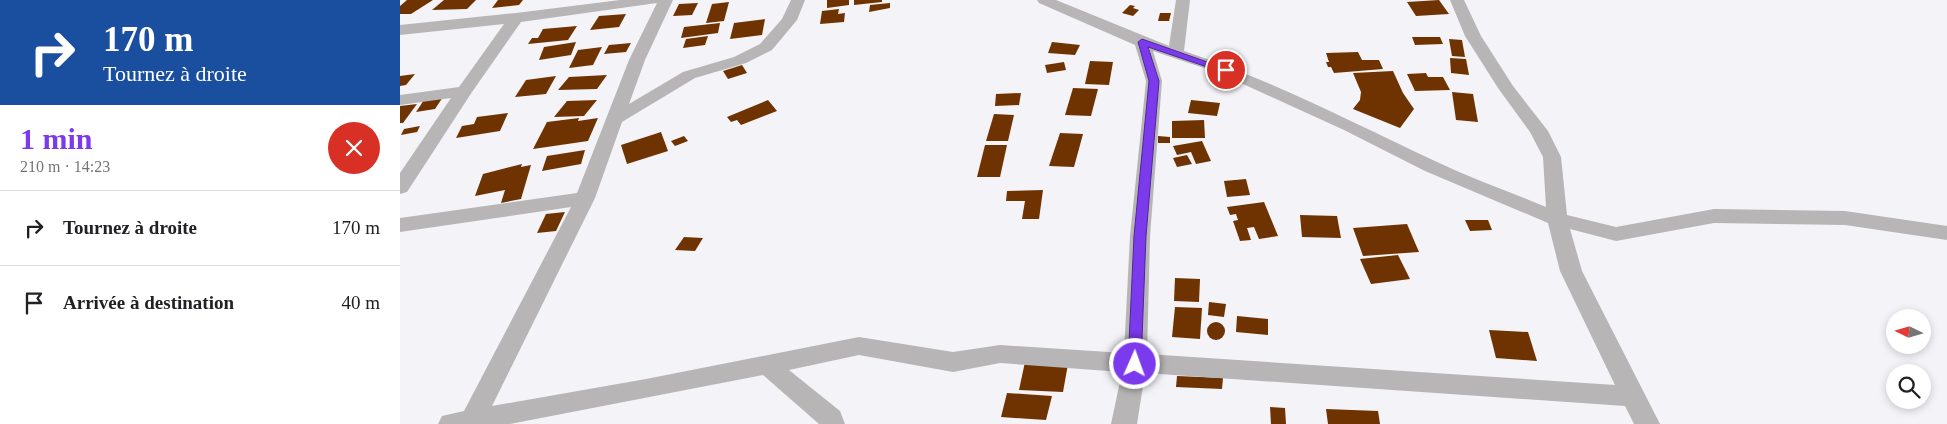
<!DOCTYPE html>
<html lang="fr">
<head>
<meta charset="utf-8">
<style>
  :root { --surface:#fff; --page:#f6f6f6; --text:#202124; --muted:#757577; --line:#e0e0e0; --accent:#7c3aed }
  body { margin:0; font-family:"Times New Roman",serif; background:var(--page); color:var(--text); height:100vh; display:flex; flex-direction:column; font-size:19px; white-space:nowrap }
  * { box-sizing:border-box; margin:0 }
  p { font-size:16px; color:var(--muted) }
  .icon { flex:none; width:28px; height:28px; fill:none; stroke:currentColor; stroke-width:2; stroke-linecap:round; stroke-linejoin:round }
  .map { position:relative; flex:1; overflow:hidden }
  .details { display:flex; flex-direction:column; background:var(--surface); width:400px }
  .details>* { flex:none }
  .banner { background:#1a4fa0; color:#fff; overflow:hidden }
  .needle { width:32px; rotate:275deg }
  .buttons { position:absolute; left:1486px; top:309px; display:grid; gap:10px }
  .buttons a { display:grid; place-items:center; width:45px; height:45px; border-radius:50%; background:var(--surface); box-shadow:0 2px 8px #0003; font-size:25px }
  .pin { position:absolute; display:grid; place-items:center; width:42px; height:42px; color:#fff; margin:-21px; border:2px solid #fff; border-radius:50%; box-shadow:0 1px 5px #0007 }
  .me { position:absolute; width:55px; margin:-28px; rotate:2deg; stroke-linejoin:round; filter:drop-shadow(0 0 4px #0008) }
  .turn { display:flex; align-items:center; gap:18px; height:105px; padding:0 20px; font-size:22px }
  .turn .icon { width:65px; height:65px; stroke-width:2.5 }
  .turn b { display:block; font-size:35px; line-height:42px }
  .round { display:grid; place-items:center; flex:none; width:52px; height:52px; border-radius:26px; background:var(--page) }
  .head { display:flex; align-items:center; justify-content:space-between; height:85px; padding:0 20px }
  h1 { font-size:30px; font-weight:800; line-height:38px; color:var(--accent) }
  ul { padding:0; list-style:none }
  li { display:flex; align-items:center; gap:15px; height:75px; padding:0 20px; border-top:1px solid var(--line) }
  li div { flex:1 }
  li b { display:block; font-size:19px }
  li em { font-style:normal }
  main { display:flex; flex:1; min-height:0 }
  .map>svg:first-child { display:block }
  .building { fill:#6e3300 }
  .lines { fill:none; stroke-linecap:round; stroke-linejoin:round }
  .street { fill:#b7b5b5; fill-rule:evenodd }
  .route { fill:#7c3aed; stroke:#51269a }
</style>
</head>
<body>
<main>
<section class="details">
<div class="banner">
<div class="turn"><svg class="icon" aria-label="right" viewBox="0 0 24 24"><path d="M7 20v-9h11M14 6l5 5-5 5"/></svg><div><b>170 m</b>Tournez à droite</div></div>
</div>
<div class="head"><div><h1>1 min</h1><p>210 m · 14:23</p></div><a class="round" style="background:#d93025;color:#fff"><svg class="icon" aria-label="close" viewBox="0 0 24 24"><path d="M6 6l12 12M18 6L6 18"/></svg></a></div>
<ul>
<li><svg class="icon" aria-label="right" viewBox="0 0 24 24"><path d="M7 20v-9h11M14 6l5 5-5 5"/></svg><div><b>Tournez à droite</b></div><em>170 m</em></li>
<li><svg class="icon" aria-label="arrive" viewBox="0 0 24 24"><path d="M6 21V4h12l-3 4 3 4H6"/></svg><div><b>Arrivée à destination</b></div><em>40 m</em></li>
</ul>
</section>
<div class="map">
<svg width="1547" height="424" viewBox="0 0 1547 424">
  <rect width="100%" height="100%" fill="#f3f3f8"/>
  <!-- building -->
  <g class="building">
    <path d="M7 0H33L11 14H0V6Z"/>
    <path d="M44 0H76L67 9 32 10Z"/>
    <path d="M98 0H123L119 5 92 8Z"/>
    <path d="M427 0H449V5L427 8Z"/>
    <path d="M454 0H482V2L454 5Z"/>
    <path d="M1039 0 1049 14 1016 16 1007 2Z"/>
    <path d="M329 2 324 21 306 23 312 4Z"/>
    <path d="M298 3 292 15 273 16 279 4Z"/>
    <path d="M490 3V8L469 12 470 5Z"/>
    <path d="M730 5 735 6 733 8 739 10 733 16 722 13Z"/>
    <path d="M439 9 438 14 445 13 444 22 420 24 422 11Z"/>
    <path d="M760 13H771L769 21H758Z"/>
    <path d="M226 14 219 27 190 30 199 16Z"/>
    <path d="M365 19 362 35 330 39 334 23Z"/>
    <path d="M320 23 318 33 281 38 284 27Z"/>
    <path d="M177 26 168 40 128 44 132 38H138L143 29Z"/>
    <path d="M308 36 305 45 283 48 286 39Z"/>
    <path d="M1012 37H1040L1043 44 1015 45Z"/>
    <path d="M1049 39 1062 40 1065 57 1052 56Z"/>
    <path d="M176 42 171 55 139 60 144 47Z"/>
    <path d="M652 42 680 45 675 55 648 53Z"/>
    <path d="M231 43 226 52 204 54 209 45Z"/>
    <path d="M202 47 193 65 169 68 178 50Z"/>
    <path d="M958 52 962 60H979L983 69 934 73 931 67H928L926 62H929L926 53Z"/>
    <path d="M1050 58 1066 59 1069 75 1051 73Z"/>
    <path d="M690 61 713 62 709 85 685 84Z"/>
    <path d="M664 62 666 70 647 73 645 65Z"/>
    <path d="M342 65 347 73 328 79 323 71Z"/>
    <path d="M993 71 1003 93 1014 109 1000 128 953 109 960 100 961 92 953 73Z"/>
    <path d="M1026 73 1028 77H1043L1050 90 1015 91 1007 74Z"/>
    <path d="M15 74 6 85 0 86V76Z"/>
    <path d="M207 75 197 89 158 90 169 77Z"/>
    <path d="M156 76 146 94 115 97 126 80Z"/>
    <path d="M673 88 698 89 691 116 665 115Z"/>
    <path d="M1052 92 1073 94 1078 122 1056 120Z"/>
    <path d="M621 93 619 105 595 106 596 94Z"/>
    <path d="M43 97 35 109 16 112 24 100Z"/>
    <path d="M197 100 184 116 154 117 167 101Z"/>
    <path d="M368 100 377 111 341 125 337 120 331 122 327 117Z"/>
    <path d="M791 100 820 103 817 116 788 113Z"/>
    <path d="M17 104 3 123H0V106Z"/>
    <path d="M108 113 100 131 56 138 62 126 74 124 77 117Z"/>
    <path d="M594 114 614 115 608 141H586Z"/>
    <path d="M179 118 178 121 198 118 188 141 133 149 147 122Z"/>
    <path d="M804 120 805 138H772V121Z"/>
    <path d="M20 126 17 132 1 135 4 129Z"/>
    <path d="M261 132 268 151 227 164 221 145Z"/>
    <path d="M660 133 683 134 674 167 649 166Z"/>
    <path d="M284 136 288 141 275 146 271 141Z"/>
    <path d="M758 136 770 137V143H758Z"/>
    <path d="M802 141 811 161 796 164 791 152 777 155 773 146Z"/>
    <path d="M585 145H607L600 177H577Z"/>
    <path d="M185 150 181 164 142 171 147 156Z"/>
    <path d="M787 155 792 164 777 167 773 158Z"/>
    <path d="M122 164 121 167 131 165 121 199 101 203 105 190 75 196 83 174Z"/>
    <path d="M846 179 850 195 827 197 824 181Z"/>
    <path d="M643 190 639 219H622L625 201H606L607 191Z"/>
    <path d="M864 202 878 236 859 239 854 227 847 228 851 240 840 241 833 221 838 220 836 214 830 215 827 207Z"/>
    <path d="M165 212 156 231 137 233 146 214Z"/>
    <path d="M900 215 937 216 941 238 902 237Z"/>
    <path d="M1065 220H1088L1092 230 1070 231Z"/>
    <path d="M1007 224 1019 252 963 256 953 228Z"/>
    <path d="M284 237 303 238 295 251 275 250Z"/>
    <path d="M998 255 1010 279 971 284 960 259Z"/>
    <path d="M775 278 800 279 799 302 774 301Z"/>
    <path d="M809 302 826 304 824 317 808 315Z"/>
    <path d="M775 307 802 308 800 339 772 337Z"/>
    <path d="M837 316 868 319V335L836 332Z"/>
    <circle cx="816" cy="331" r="9"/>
    <path d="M1089 330 1128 332 1137 361 1096 358Z"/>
    <path d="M625 362 668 364 663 392 619 390Z"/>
    <path d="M777 376 823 378 822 389 776 387Z"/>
    <path d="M607 393 652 396 646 420 601 417Z"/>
    <path d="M870 407 885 408 886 424H871Z"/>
    <path d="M926 409 978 411 980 424H928Z"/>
  </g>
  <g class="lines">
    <!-- street -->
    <path class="street" d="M220 0H273L245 60 229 104 283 72 334 57 360 44 382 19 391 0H405L397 20 372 50 346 63 295 78 222 122 195 198 92 406 246 379 459 337 553 352 600 345 724 353 730 236 746 81 735 45 639 3 637 0H656L769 46 776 0H790L784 51C872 80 954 123 1037 162 1073 179 1110 192 1146 207L1143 157 1130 132 1098 88 1065 36 1050 0H1064L1081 36 1113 86 1148 131 1161 157 1167 215 1216 227 1314 209 1445 211 1547 226V240L1445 225 1314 223 1216 241 1170 229 1182 271 1260 424H1234L1225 406 745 373 737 424H711L722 372 600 363 553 372 459 355 389 370 440 411 445 424H419L363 375 110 424H38L42 416 64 411 171 207 0 232V218L177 193 229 60 257 3 121 22 72 92 7 192 0 194V173L51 98 0 105V95L59 87 104 24 0 35V25L116 13ZM753 51 819 73 944 130 1025 171 1148 223 1160 271 1215 385 747 354 750 236 762 81Z"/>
  </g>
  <!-- route -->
  <path class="route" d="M742 39 830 70 826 73 822 72 748 47 759 81 746 236 741 364 739 368 735 370 730 368 728 364 734 236 749 81 738 42Z"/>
</svg>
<div class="buttons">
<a><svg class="needle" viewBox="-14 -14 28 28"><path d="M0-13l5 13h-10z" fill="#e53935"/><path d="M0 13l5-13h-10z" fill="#757577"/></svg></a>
<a><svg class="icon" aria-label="search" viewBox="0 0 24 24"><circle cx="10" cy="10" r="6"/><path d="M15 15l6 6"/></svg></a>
</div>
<div class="pin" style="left:826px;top:70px;background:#d93025"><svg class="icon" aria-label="arrive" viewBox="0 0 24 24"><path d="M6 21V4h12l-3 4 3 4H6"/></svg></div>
<svg class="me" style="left:735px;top:364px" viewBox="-20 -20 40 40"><circle r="17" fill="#7c3aed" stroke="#fff" stroke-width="3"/><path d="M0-11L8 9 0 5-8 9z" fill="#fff"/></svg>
</div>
</main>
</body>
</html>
